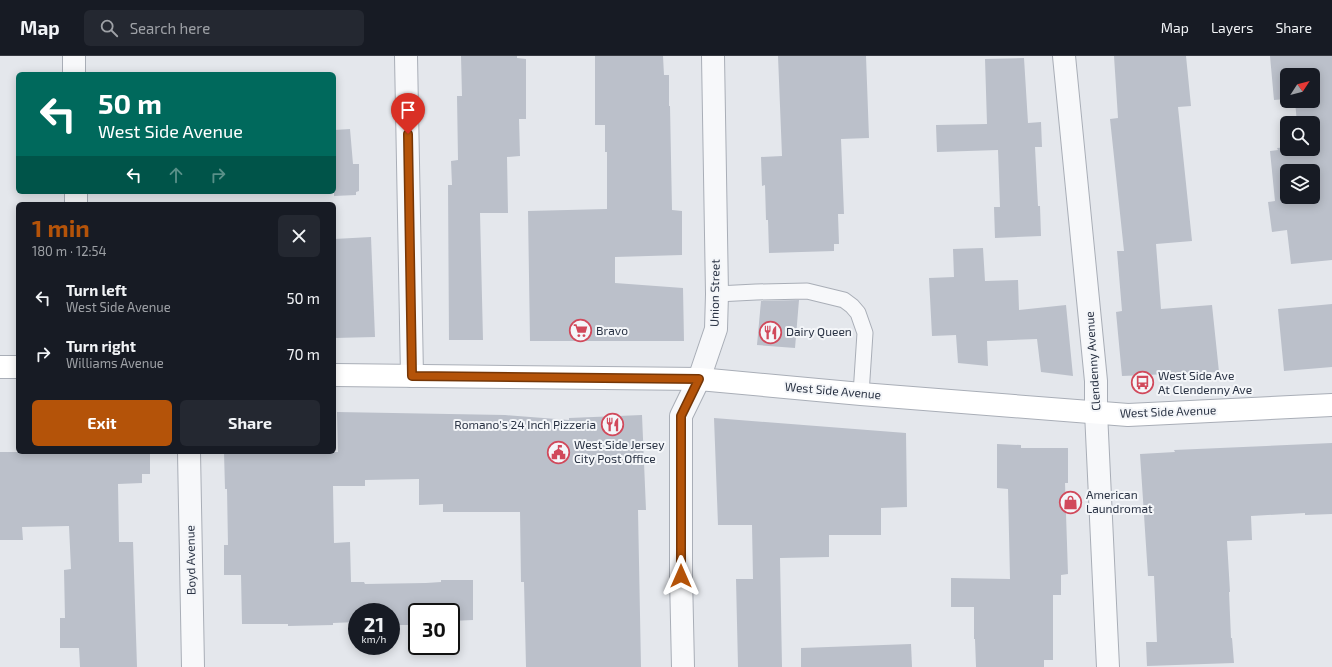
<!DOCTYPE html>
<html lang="en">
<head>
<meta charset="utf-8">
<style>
  :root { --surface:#171b24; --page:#242831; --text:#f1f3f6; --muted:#9ea1a6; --line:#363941; --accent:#b45309 }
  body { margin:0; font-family:"Exo 2",sans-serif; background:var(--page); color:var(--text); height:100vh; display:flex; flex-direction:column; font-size:15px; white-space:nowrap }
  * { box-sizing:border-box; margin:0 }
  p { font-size:13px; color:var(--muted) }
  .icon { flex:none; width:22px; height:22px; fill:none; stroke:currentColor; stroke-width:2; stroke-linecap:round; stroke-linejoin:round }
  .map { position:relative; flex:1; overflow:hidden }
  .sheet { position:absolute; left:16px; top:146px; width:320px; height:252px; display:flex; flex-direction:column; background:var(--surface); border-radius:6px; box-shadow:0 2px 10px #0003 }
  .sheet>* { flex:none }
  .guide { position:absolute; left:16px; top:16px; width:320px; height:122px; border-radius:6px; box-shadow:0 2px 10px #0003; background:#00695c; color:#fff; overflow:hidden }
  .needle { width:26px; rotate:54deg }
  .tools { position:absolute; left:1280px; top:12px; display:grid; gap:8px }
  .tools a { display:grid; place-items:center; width:40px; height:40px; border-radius:6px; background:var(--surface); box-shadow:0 2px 10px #0003; font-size:20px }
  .speed { position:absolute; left:348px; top:547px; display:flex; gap:8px; font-size:20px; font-weight:700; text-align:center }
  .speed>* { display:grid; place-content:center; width:52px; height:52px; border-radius:50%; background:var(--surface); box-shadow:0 2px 10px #0003; line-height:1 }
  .speed small { font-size:10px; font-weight:400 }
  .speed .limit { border:2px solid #111; border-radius:6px; background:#fff; color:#111 }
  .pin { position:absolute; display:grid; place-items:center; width:34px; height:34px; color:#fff; margin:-41px -17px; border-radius:50% 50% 50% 0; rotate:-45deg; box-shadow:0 0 4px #0007 }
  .pin .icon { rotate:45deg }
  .me { position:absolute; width:44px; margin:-22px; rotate:0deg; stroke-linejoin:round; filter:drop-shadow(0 0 3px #0008) }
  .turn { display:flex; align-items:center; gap:14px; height:84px; padding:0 16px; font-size:18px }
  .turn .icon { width:52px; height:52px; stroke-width:2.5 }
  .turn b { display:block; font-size:28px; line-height:34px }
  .lanes { display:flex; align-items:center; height:38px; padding:0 16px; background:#0003; justify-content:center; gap:20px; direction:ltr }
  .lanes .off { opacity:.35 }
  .round { display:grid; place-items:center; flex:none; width:42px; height:42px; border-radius:6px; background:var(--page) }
  .head { display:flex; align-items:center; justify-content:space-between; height:68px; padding:0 16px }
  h1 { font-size:24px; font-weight:700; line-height:30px; color:var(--accent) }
  .button { display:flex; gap:8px; margin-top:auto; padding:8px 16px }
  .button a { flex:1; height:46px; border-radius:6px; background:var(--accent); color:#fff; font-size:16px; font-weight:700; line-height:46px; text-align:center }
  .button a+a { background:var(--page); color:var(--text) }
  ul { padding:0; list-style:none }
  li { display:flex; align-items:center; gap:12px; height:56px; padding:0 16px }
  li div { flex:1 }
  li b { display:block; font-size:15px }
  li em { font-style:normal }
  header { display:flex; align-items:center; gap:24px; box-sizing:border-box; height:56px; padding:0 20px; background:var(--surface); border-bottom:1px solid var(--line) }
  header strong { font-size:19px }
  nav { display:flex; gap:22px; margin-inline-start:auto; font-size:14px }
  .search { width:280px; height:36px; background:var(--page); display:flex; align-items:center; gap:10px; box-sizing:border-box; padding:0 14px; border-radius:6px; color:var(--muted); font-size:15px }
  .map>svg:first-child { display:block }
  .building { fill:#bbc0ca; fill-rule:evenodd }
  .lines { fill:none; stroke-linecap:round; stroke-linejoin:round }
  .lane-casing { stroke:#a9aeb7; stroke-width:17 }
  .street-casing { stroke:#a9aeb7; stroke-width:24 }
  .secondary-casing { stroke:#a9aeb7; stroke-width:24 }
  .lane { stroke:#f7f8fa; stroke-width:15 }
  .street { stroke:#f7f8fa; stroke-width:22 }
  .secondary { stroke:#fff; stroke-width:22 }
  .route-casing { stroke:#753606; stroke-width:10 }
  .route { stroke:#b45309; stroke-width:7 }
  .labels { text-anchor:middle; stroke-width:4; stroke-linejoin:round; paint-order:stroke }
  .street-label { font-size:12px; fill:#2b3445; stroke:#f4f6f9 }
  .poi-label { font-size:12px; fill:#2b3445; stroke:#f4f6f9; text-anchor:start }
</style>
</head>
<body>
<header>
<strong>Map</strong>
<div class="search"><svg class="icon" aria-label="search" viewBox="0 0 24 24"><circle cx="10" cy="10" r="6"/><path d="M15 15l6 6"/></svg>Search here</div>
<nav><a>Map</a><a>Layers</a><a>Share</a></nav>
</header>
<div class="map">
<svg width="1332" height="611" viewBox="0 0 1332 611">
  <rect width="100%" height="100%" fill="#e4e7ec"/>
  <!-- building -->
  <g class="building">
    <path d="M461 0H517V2L526 3V63H519L520 100 507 101 508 157H480L483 284H449L448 129H452L451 105 458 104 457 40H462Z"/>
    <path d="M595 0H663L664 19H669V50H670L672 154 682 155V199L615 201V227L683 232 684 285H530L528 155 607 153V96H605V69H595Z"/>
    <path d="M778 0H866L869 82 841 83 844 158H838L839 188H834V195L769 197 768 164H766L765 129 762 130 761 101 782 100Z"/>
    <path d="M1114 0H1186L1191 50 1178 51 1192 185 1156 188 1161 253 1212 249 1219 316 1122 320 1116 256 1122 255 1117 195H1124L1110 63 1118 62Z"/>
    <path d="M1270 0H1332V204L1291 208 1287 174 1272 176 1268 146 1275 145 1270 95 1278 94 1277 92 1287 91V93H1313V67H1297L1295 45H1313V19H1287V43L1274 44ZM1287 115H1313V141H1287Z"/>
    <path d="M1024 2 1028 67 1041 66 1042 91H1035L1038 150H1040L1041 180 995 182 994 151H1000L998 94 937 96 936 69 987 68 985 3Z"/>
    <path d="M350 73 353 108H359V135L356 136V139L334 140V74Z"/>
    <path d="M371 181 375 281 334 282V183Z"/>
    <path d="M983 192 985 225 1018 224 1019 254 1066 249 1073 320 1041 316 1037 283 987 285 988 310 958 307 956 279 932 280 929 222 954 221 953 193Z"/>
    <path d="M799 244 795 292 757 289 761 245Z"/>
    <path d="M1332 248V311L1284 315 1278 253Z"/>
    <path d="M337 356 505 359 569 364V362L642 359 646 454H638L641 611H526L524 526H521L520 456H443V448L419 449V423L365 424V430H333L334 487 350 486 351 526H364L365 528 426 527 441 526V524H473V564L451 565V556H417V567H411V569H391V556H357V566L333 567V569L288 570V568H242L241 519H224V489H228L227 433H225L224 396H338Z"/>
    <path d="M714 362 906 377 907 451 881 452V479H829V501L780 502 782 611H738L736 523H753L752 469H718Z"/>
    <path d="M1332 387V458L1305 459V457L1251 460 1252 484 1227 485 1230 536H1229L1231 582H1232L1234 607 1147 610 1146 586H1157L1154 520H1148L1140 398 1175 396 1174 394Z"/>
    <path d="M997 388 1021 389V392H1068V427H1065L1068 518 1061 519V539H1053V604H1044V611H976L975 583H974V551H951V522L1010 523 1008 433 997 432Z"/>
    <path d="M0 396H150V418H142V427L118 428 119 486H133L137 611H80L79 592H60V562H65L64 514 71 513 69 470 22 471 23 484H0Z"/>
    <path d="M911 588 912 611H801V592Z"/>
  </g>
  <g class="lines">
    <defs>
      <path id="lane" d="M717 238 756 236 807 235 844 244 852 250 858 257 865 277 861 338"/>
      <g id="street">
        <path d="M74 0V18"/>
        <path d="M406 0 412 320"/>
        <path d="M1064 0 1096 325V356L1108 611"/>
        <path d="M76 136V148"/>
        <path d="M189 396 193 611"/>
        <path d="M683 611 681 520V360L699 323 716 273 717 238 713 0"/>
      </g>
      <g id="secondary">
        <path d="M0 311H18"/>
        <path d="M334 319 699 323 861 338 1128 359 1332 349"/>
      </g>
    </defs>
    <!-- lane casing -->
    <use href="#lane" class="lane-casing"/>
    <!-- street casing -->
    <use href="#street" class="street-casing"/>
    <!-- secondary casing -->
    <use href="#secondary" class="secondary-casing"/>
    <!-- lane -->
    <use href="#lane" class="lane"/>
    <!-- street -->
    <use href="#street" class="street"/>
    <!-- secondary -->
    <use href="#secondary" class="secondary"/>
  </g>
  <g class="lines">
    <defs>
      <path id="route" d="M408 78 412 320 699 323 681 360V520"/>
    </defs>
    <!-- route casing -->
    <use href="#route" class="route-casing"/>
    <!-- route -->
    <use href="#route" class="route"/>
  </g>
  <!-- icons -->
  <defs>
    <symbol id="supermarket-ring" viewBox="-11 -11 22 22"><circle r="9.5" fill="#f4f6f9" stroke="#d1495b" stroke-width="1.5"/><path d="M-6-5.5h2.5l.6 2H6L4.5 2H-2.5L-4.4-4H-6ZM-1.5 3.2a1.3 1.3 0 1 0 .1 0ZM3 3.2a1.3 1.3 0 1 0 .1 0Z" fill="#d1495b"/></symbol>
    <symbol id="restaurant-ring" viewBox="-11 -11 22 22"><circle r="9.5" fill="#f4f6f9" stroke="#d1495b" stroke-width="1.5"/><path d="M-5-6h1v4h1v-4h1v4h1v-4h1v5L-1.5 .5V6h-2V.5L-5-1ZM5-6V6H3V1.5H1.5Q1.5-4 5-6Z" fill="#d1495b"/></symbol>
    <symbol id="bus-ring" viewBox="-11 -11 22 22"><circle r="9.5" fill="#f4f6f9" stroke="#d1495b" stroke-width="1.5"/><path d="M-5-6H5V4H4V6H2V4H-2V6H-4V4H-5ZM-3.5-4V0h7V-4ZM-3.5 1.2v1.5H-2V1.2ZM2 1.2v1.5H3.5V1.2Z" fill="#d1495b"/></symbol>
    <symbol id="civic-ring" viewBox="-11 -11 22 22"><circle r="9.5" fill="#f4f6f9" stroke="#d1495b" stroke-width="1.5"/><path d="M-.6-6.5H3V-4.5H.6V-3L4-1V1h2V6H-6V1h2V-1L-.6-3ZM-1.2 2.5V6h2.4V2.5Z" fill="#d1495b"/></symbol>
    <symbol id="shop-ring" viewBox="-11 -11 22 22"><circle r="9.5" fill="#f4f6f9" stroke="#d1495b" stroke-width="1.5"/><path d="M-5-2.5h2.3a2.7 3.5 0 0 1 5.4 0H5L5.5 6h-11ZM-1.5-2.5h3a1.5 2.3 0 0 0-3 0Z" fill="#d1495b"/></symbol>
  </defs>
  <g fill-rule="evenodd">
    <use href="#supermarket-ring" x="568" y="262" width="25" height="25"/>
    <use href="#restaurant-ring" x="758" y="264" width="25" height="25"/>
    <use href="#bus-ring" x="1130" y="314" width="25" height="25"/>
    <use href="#restaurant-ring" x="600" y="356" width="25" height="25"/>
    <use href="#civic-ring" x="546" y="384" width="25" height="25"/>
    <use href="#shop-ring" x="1058" y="434" width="25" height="25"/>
  </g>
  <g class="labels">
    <!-- street labels -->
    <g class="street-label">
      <text transform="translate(715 237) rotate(-89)" y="4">Union Street</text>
      <text transform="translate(1093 305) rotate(-94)" y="4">Clendenny Avenue</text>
      <text transform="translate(833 335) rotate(5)" y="4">West Side Avenue</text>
      <text transform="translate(1168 356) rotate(-2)" y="4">West Side Avenue</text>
      <text transform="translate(191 504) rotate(-91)" y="4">Boyd Avenue</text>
    </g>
    <!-- poi labels -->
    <g class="poi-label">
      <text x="596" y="279">Bravo</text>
      <text x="786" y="280">Dairy Queen</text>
      <text x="1158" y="324">West Side Ave<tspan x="1158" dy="14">At Clendenny Ave</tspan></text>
      <text x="596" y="373" text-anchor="end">Romano's 24 Inch Pizzeria</text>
      <text x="574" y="393">West Side Jersey<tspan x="574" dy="14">City Post Office</tspan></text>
      <text x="1086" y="443">American<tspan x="1086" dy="14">Laundromat</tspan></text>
    </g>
  </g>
</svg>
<div class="tools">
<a><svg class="needle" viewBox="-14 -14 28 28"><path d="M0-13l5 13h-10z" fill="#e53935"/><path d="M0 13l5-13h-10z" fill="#9ea1a6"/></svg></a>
<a><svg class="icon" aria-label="search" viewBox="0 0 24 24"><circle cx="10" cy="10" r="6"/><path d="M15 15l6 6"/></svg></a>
<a><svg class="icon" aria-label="layers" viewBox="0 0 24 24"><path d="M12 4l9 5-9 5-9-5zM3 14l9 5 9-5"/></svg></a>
</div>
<div class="speed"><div>21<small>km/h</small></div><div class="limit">30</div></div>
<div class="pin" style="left:408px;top:78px;background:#d93025"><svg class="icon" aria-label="arrive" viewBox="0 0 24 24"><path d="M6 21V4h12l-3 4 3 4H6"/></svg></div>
<svg class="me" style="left:681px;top:520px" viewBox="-20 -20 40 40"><path d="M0-17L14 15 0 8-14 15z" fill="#b45309" stroke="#fff" stroke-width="4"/></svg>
<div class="guide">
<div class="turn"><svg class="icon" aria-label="left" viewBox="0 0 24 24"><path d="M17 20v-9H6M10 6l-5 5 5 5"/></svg><div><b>50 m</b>West Side Avenue</div></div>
<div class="lanes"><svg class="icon" aria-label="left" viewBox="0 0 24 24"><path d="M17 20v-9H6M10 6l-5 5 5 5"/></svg><svg class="icon off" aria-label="ahead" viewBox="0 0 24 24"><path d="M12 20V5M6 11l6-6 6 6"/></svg><svg class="icon off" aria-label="right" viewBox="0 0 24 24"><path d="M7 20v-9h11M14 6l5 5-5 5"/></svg></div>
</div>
<section class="sheet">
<div class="head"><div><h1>1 min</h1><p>180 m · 12:54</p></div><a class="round"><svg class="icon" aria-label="close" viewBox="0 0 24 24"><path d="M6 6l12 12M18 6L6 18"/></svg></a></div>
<ul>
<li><svg class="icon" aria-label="left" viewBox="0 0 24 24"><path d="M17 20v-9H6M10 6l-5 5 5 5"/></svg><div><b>Turn left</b><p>West Side Avenue</p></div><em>50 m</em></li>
<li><svg class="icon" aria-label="right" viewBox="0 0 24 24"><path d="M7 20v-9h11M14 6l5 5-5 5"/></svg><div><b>Turn right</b><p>Williams Avenue</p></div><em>70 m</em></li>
</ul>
<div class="button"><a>Exit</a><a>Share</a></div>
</section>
</div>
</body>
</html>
